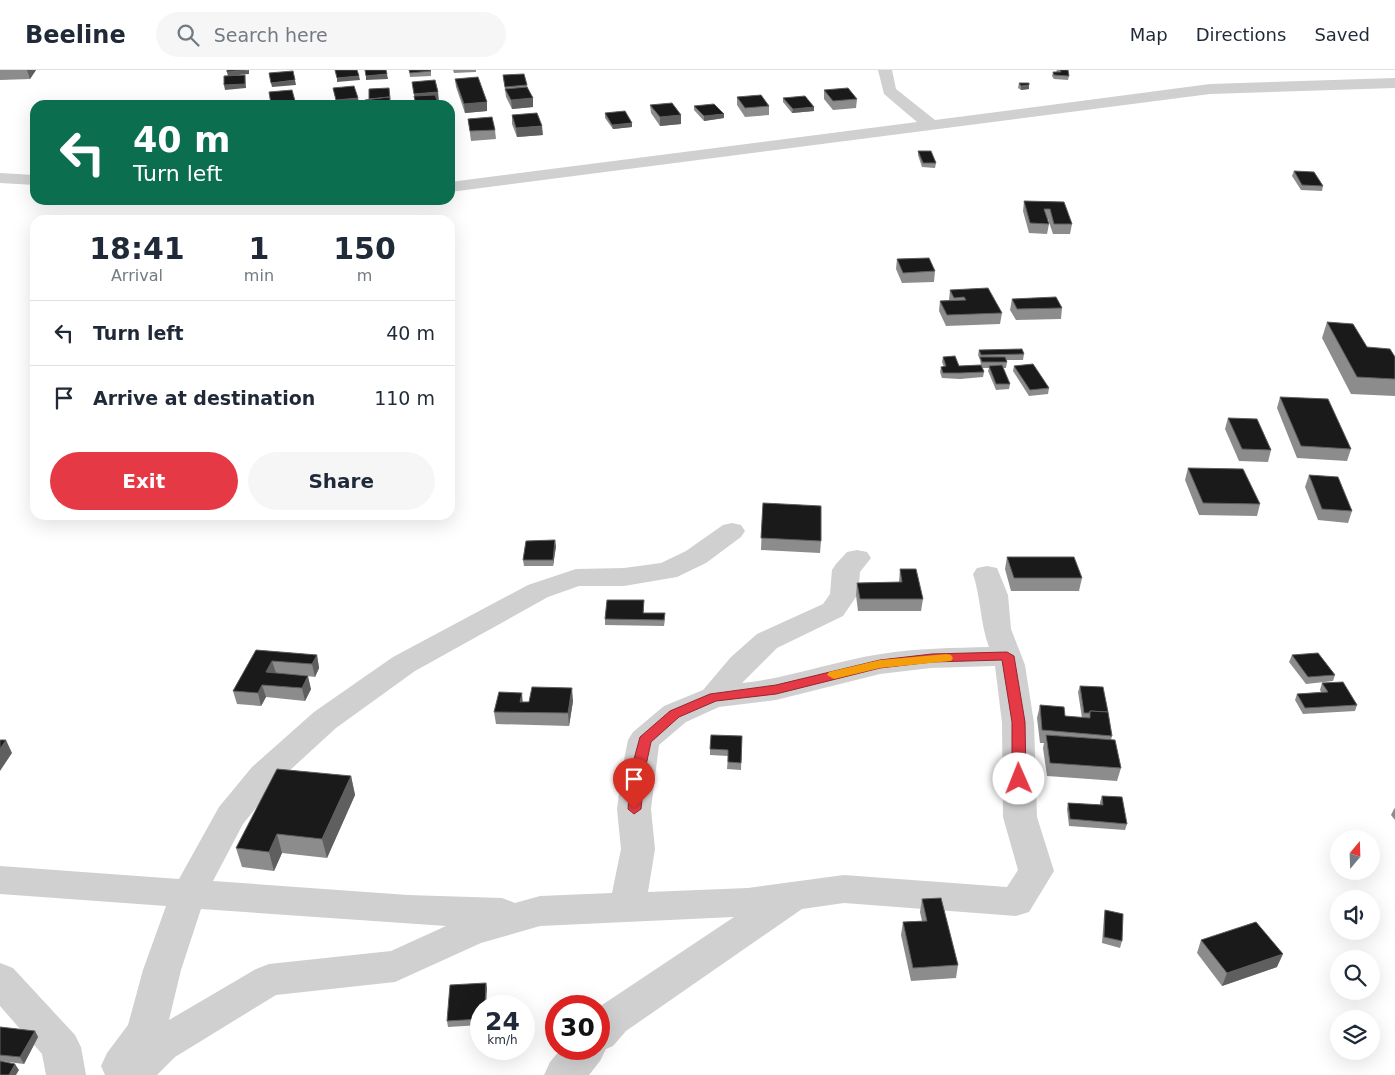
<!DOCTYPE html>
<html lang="en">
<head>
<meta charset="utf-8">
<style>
  :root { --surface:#fff; --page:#f6f6f7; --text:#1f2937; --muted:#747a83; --line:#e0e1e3; --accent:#e63946 }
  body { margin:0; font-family:"DejaVu Sans",sans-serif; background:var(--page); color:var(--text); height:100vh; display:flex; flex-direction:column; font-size:19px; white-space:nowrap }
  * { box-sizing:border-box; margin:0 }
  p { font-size:16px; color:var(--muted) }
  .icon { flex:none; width:28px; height:28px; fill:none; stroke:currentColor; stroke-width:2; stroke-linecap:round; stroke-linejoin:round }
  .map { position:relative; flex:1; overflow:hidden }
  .drawer { position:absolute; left:30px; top:145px; width:425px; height:305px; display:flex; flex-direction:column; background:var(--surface); border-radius:15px; box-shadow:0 5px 20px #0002 }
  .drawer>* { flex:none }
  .banner { position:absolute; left:30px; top:30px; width:425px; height:105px; border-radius:15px; box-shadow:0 5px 20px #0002; background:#0b6e4f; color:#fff; overflow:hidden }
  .needle { width:32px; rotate:19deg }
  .buttons { position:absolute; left:1330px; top:760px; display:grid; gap:10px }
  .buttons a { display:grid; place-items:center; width:50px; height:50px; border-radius:50%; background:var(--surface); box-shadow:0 5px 20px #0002; font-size:25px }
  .speed { position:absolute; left:470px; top:925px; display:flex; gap:10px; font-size:25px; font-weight:700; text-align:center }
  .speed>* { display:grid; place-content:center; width:65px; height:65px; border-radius:50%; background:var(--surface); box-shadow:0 5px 20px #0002; line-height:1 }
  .speed small { font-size:12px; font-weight:400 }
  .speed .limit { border:8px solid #d22; background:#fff; color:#111 }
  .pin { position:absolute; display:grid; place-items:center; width:42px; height:42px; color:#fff; margin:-51px -21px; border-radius:50% 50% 50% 0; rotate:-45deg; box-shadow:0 0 5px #0007 }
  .pin .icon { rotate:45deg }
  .me { position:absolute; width:55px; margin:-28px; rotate:359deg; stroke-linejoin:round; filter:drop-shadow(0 0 4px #0008) }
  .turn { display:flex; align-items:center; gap:18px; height:105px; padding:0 20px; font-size:22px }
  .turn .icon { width:65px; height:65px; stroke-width:2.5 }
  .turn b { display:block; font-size:35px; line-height:42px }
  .eta { display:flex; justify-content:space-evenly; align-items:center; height:85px; text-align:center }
  .eta b { font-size:30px; font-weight:700; line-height:35px }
  .primary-button { display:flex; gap:10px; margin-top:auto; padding:10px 20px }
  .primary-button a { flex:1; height:58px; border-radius:30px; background:var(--accent); color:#fff; font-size:20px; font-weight:700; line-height:58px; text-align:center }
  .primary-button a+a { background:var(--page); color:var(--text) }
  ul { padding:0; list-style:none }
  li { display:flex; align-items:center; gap:15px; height:65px; padding:0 20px; border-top:1px solid var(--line) }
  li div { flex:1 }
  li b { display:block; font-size:19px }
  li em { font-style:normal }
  header { display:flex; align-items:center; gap:30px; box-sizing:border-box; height:70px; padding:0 25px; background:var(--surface); border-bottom:1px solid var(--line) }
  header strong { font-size:24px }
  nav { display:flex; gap:28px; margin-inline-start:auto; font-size:18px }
  .search { width:350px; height:45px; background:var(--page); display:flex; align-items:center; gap:12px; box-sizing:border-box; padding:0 18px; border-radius:28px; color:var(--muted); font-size:19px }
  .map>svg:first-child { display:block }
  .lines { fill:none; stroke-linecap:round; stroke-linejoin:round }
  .minor { fill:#d0d0d0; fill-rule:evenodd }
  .wall { fill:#8c8c8c }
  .shaded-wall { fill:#5f5f5f }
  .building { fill:#1a1a1a; stroke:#5f5f5f }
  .route { fill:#e63946; stroke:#96252e }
  .slow { fill:#f59e0b }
</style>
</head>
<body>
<header>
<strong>Beeline</strong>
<div class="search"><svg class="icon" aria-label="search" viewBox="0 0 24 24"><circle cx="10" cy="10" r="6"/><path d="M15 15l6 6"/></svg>Search here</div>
<nav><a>Map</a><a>Directions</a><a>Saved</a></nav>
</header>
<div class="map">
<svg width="1395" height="1005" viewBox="0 0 1395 1005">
  <rect width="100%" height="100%" fill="#fff"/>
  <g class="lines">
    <!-- minor -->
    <g class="minor">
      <path d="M878 0H892L896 19 935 50 1210 14 1395 8V18L1210 24 450 122V112L917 52 884 24Z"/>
      <path d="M0 103 35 105V115L0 113Z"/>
      <path d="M732 453 741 455 745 461 741 467 706 493 677 507 624 516H579L548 527 415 601 336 658 276 713 243 754 213 811 408 825 502 828 515 833 540 826 612 823 621 779 617 739 622 700 628 670 633 662 664 636 703 620 731 587 757 564 823 534 830 524 832 500 836 494 847 482 857 480 867 482 871 488 860 502 858 524 843 546 777 578 742 613C790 608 834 591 881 584 917 578 953 578 989 577 980 553 981 528 973 504L977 498 987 496 997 498 1008 525 1011 559 1025 595 1034 653 1037 747 1054 801 1029 842 1016 846 844 833 802 839 626 961 613 976 606 979 600 991 589 1005H544L550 992 561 979H599V937L734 847 540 856 481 873 395 912 276 925 175 987 157 1005H105L101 996 107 983 128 955 143 900 166 836 0 824V796L179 809 219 737 252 697 314 642 393 587 528 515 576 499 624 498 661 493 686 481 723 455ZM995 596 1002 653 1003 747 1018 800 1007 817 844 805 748 818 648 822 655 779 651 739 659 675 686 652 719 637 776 630 880 604 931 598ZM201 839 446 856 391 881 269 894 256 899 169 950 181 900Z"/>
      <path d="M0 893 13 898 75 965 81 977 86 1005H46L42 984 0 936Z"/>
    </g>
  </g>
  <!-- wall -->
  <g class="wall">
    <path d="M0 0H36L30 9 0 10Z"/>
    <path d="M409 0 431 1V6L410 7Z"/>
    <path d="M453 0H476V2L454 3Z"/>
    <path d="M1057 0H1066L1069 6 1068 10 1054 9 1052 6 1053 2H1056Z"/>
    <path d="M503 5 527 15 533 37 512 39 506 27Z"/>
    <path d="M455 9 487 32V41L465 43 456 17Z"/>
    <path d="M1019 13 1029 19 1021 20 1018 18Z"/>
    <path d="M333 18 358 28 359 35H337Z"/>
    <path d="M824 20 857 29 856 38 833 40 824 29Z"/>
    <path d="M737 27 769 36V45L745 47 737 35Z"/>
    <path d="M783 28 814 37V41L792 43 783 32Z"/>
    <path d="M650 35 681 45V54L660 56 651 43Z"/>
    <path d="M694 36 724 48 704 51 694 40Z"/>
    <path d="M605 43 632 57 613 59 605 48Z"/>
    <path d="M512 45 543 65 517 67 512 54Z"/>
    <path d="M468 49 495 60 496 69 471 71Z"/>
    <path d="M918 81 936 93 935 98 922 97 918 85Z"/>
    <path d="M1294 101 1323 116 1322 121 1301 120 1292 106Z"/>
    <path d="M1024 131 1064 132 1072 154 1070 164H1053L1048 149H1047L1049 154 1047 164 1029 163 1023 141Z"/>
    <path d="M897 189 935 201 934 212 902 213 896 199Z"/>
    <path d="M950 220 1002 243 1000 254 946 256 939 241 940 231 949 230Z"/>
    <path d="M1012 229 1062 238 1061 249 1016 250 1010 240Z"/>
    <path d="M1327 252 1367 277 1395 287V326L1351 324 1322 268Z"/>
    <path d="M979 280 1024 284 1023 290H1006L1007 292 1006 298H1003L1010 314 1009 319 996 320 988 301 989 298H983L984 302 983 307 960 309 942 308 940 302 941 297H944L942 292 943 287 959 296 981 295 980 290 978 285Z"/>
    <path d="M1014 296 1049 318 1048 324 1029 326 1013 301Z"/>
    <path d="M1280 327 1351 379 1347 391 1297 388 1277 338Z"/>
    <path d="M1228 348 1271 380 1268 392 1239 391 1225 359Z"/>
    <path d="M1188 398 1260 434 1257 446 1199 445 1185 410Z"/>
    <path d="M1309 405 1352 441 1348 453 1318 450 1305 417Z"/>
    <path d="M763 433 821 471 820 483 761 480Z"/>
    <path d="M556 476 553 496H524L523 490Z"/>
    <path d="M1007 487 1082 508 1079 521H1011L1005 499Z"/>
    <path d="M900 499 923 529 921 541H858L856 525 857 513 899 512Z"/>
    <path d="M644 530V543L665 549 664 556 605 555V549Z"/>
    <path d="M256 580 317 585 319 598 315 607 300 605 311 619 305 631 266 627 261 636 237 634 233 621Z"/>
    <path d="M1292 585 1335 605 1333 611 1306 614 1289 592Z"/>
    <path d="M1322 613 1357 635 1355 641 1303 644 1295 630 1297 624 1321 622 1320 620Z"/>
    <path d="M1080 616 1112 666 1111 670 1121 698 1117 711 1047 706 1043 678 1044 673H1040L1037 648 1040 635 1065 646 1082 648 1078 622Z"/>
    <path d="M573 631 569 656 496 654 494 642 523 632Z"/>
    <path d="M742 666 741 700 727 699 728 686 710 685V679Z"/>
    <path d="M351 706 355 725 327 788 282 783 274 801 242 797 236 778Z"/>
    <path d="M1102 726 1127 754 1125 760 1069 756 1067 739 1068 733 1100 735V732Z"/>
    <path d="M1395 738V750L1391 745 1394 739Z"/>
    <path d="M922 829 958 895 956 908 911 911 901 865 903 852 922 851 920 842Z"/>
    <path d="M1105 840 1122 871 1120 878 1102 873 1104 846Z"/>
    <path d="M1201 870 1277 897 1222 916 1197 883Z"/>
    <path d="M486 913 487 919 481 936V955L448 957 447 951Z"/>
    <path d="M0 957 35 961 38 967 24 994 0 991Z"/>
  </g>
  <!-- shaded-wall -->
  <g class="shaded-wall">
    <path d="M27 0H36L30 9Z"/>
    <path d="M249 0V4L228 6 227 2Z"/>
    <path d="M387 4 388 9 366 10V6Z"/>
    <path d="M245 5 246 18 225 20 224 15Z"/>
    <path d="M359 6 360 10 337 12V8Z"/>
    <path d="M295 10 296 15 272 17 271 13Z"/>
    <path d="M1029 15V19L1021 20V16Z"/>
    <path d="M438 22 439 31 416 33 414 24Z"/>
    <path d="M358 28 359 35H337L336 30Z"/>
    <path d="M533 28V37L512 39 511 30Z"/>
    <path d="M295 31V35H271V34Z"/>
    <path d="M487 32V41L465 43 464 34Z"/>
    <path d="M814 37V41L792 43 793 39Z"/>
    <path d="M724 44V48L704 51V46Z"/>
    <path d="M681 45V54L660 56V47Z"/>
    <path d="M632 53V57L613 59 612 55Z"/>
    <path d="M542 56 543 65 517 67 516 58Z"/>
    <path d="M555 470 556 476 553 496V490Z"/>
    <path d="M317 585 319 598 315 607 312 594Z"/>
    <path d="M272 591 276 603 266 602Z"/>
    <path d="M308 606 311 619 305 631 302 618Z"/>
    <path d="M262 615 266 627 261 636 258 623Z"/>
    <path d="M572 618 573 631 569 656 568 643Z"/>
    <path d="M522 623 523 636 520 632Z"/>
    <path d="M6 670 12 683 0 701V679Z"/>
    <path d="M351 706 355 725 327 788 322 769Z"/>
    <path d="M277 764 282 783 274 801 269 782Z"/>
    <path d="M1283 884 1277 897 1222 916 1227 903Z"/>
    <path d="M486 913 487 919 486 936H485Z"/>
    <path d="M35 961 38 967 24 994 20 987Z"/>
    <path d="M15 994 19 1000 16 1005H9Z"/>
  </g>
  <!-- building -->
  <g class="building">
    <path d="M227 0H246L227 2Z"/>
    <path d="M335 0H357L359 6 337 8Z"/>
    <path d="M365 0H386L387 4 366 6Z"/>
    <path d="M409 0H430L431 1 410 3Z"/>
    <path d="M1060 0H1068L1069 6 1054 5 1053 2H1061Z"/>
    <path d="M293 1 295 10 271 13 269 3Z"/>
    <path d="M524 4 527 15 505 17 503 5Z"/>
    <path d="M245 5V14L224 15V6Z"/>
    <path d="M478 7 487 32 464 34 455 9Z"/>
    <path d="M435 10 438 22 414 24 412 12Z"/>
    <path d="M1019 13H1029V15L1021 16Z"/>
    <path d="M354 16 358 28 336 30 333 18Z"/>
    <path d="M527 17 533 28 511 30 505 19Z"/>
    <path d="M389 18 390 29 389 27 369 29V19Z"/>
    <path d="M848 18 857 29 833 31 824 20Z"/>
    <path d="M292 20 295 31 271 34 269 22Z"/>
    <path d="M435 25 439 35H416L414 26Z"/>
    <path d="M761 25 769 36 745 38 737 27Z"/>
    <path d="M805 26 814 37 793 39 783 28Z"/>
    <path d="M389 27 392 35H366L365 30Z"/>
    <path d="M672 33 681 45 660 47 650 35Z"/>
    <path d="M714 34 724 44 704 46 694 36Z"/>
    <path d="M625 41 632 53 612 55 605 43Z"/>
    <path d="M537 43 542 56 516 58 512 45Z"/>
    <path d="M492 47 495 60 470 61 468 49Z"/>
    <path d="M918 81H931L936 93H923Z"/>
    <path d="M1294 101 1314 102 1323 116 1302 115Z"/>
    <path d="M1024 131 1064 132 1072 154H1054L1050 139H1044L1049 154 1030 153Z"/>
    <path d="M929 188 935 201 903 203 897 189Z"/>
    <path d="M988 218 1002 243 947 245 940 231 966 230 964 227 954 228 950 220Z"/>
    <path d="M1056 227 1062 238 1017 239 1012 229Z"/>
    <path d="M1327 252 1353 254 1367 277 1390 279 1395 287V309L1357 307Z"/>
    <path d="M1022 279 1024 284 981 285 979 280Z"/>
    <path d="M955 286 959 296 981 295 984 302 960 303H943L941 297 946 296 943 287Z"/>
    <path d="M980 287H1005L1007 292H982Z"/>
    <path d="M1033 294 1049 318 1030 320 1014 296Z"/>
    <path d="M1002 295 1010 314H996L989 296Z"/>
    <path d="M1280 327 1328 329 1351 379 1301 376Z"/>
    <path d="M1228 348 1257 349 1271 380 1242 379Z"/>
    <path d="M1188 398 1243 399 1260 434 1203 433Z"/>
    <path d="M1309 405 1338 407 1352 441 1322 439Z"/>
    <path d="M763 433 821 436V471L761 468Z"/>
    <path d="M555 470 553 490H523L526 471Z"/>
    <path d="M1007 487H1074L1082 508H1014Z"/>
    <path d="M900 499H916L923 529H860L857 513 902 512Z"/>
    <path d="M607 530H644L643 543H665L664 550 605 549Z"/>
    <path d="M256 580 317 585 312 594 272 591 266 602 308 606 302 618 262 615 258 623 233 621Z"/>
    <path d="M1318 583 1335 605 1308 607 1292 585Z"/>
    <path d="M1343 612 1357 635 1305 638 1297 624 1328 622 1322 613Z"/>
    <path d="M1080 616 1103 617 1108 642 1090 641 1089 643H1084Z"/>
    <path d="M532 617 572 618 568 643 494 642 499 622 522 623 520 632H529Z"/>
    <path d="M1040 635 1064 637 1065 646 1090 648V641L1108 642 1112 666 1042 660Z"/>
    <path d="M711 665 742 666 741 693 728 692V680L710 679Z"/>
    <path d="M1046 665 1115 670 1121 698 1050 693Z"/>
    <path d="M0 670H6L0 679Z"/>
    <path d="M277 699 351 706 322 769 277 764 269 782 236 778Z"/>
    <path d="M1102 726 1122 727 1127 754 1070 749 1068 733 1103 735Z"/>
    <path d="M941 828 958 895 913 898 903 852 927 851 922 829Z"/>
    <path d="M1105 840 1123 844 1122 871 1104 867Z"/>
    <path d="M1256 852 1283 884 1227 903 1201 870Z"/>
    <path d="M486 913 485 936H481V949L447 951 450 915Z"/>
    <path d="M0 957 35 961 20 987 0 985Z"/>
    <path d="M0 991 15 994 9 1005H0Z"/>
  </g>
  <!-- route -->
  <path class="route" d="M1007 582 1014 586 1025 652 1026 709 1024 713 1019 714 1012 709V652L1002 590 932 592 880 598 776 624 716 631 679 647 651 672 645 700 641 739 634 744 628 739 631 700 640 667 670 641 710 624 776 615 880 590 932 584Z"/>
  <!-- slow -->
  <path class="slow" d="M947 584 951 585 953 588 951 591 880 598 834 609 827 605 829 602 880 590Z"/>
</svg>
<div class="buttons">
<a><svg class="needle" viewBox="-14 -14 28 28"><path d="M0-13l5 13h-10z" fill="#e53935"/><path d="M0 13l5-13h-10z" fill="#747a83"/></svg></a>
<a><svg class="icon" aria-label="sound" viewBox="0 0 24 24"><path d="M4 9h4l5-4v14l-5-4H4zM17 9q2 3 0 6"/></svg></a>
<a><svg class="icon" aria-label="search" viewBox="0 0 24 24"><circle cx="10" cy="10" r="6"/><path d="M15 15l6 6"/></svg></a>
<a><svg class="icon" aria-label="layers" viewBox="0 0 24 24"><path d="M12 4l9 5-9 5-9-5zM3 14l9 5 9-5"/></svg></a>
</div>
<div class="speed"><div>24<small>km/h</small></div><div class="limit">30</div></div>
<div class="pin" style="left:634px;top:739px;background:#d93025"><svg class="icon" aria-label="arrive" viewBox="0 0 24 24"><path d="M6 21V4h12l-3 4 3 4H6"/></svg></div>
<svg class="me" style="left:1019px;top:709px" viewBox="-20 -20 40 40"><circle r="19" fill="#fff"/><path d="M0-13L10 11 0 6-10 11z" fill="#e63946"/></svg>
<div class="banner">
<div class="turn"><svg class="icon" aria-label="left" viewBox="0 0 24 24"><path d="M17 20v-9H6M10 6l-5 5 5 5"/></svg><div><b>40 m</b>Turn left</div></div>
</div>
<section class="drawer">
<div class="eta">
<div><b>18:41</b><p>Arrival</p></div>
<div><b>1</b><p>min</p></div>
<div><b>150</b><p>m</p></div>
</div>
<ul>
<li><svg class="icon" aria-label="left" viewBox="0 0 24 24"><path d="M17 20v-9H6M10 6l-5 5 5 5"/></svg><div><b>Turn left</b></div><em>40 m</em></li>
<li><svg class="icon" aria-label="arrive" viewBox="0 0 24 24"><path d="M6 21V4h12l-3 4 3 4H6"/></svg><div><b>Arrive at destination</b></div><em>110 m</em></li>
</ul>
<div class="primary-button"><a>Exit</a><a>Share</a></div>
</section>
</div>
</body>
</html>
